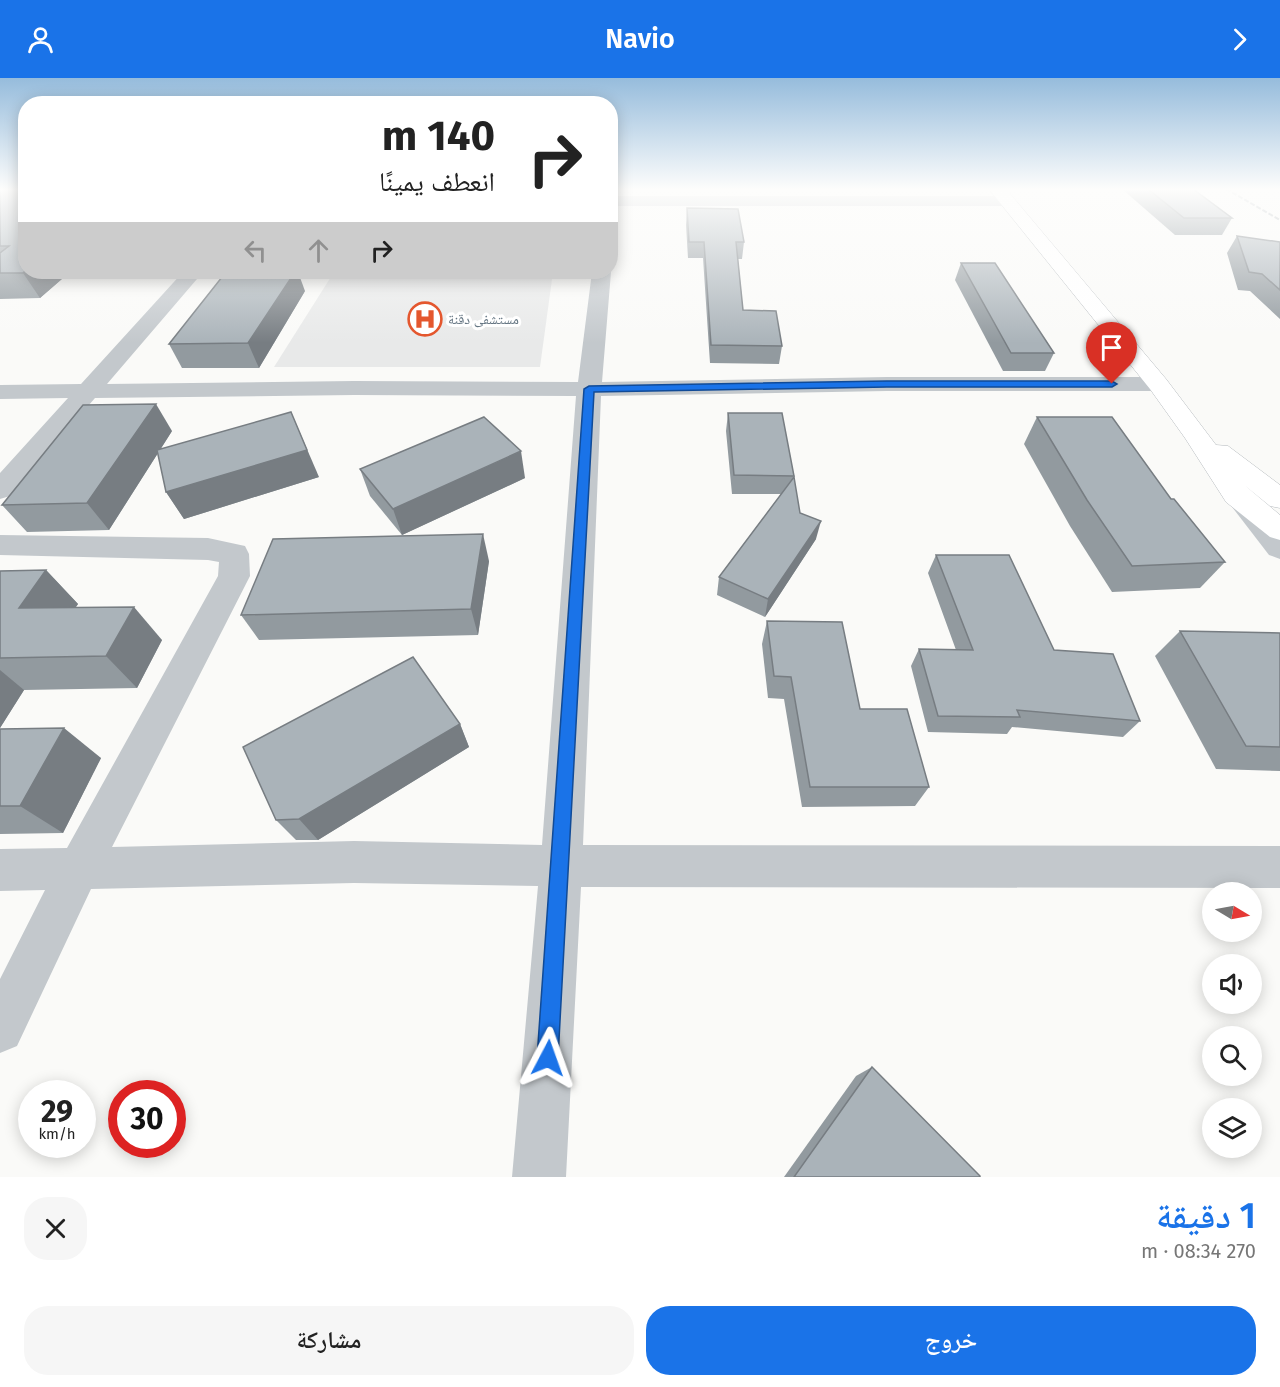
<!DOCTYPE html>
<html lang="ar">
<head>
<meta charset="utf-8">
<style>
  :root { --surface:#fff; --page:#f6f6f6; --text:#222; --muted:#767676; --accent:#1a73e8 }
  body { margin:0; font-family:"Fira Sans","Noto Naskh Arabic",sans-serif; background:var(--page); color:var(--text); direction:rtl; height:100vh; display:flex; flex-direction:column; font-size:22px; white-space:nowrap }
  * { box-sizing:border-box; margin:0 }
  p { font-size:20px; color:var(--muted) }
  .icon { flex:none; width:33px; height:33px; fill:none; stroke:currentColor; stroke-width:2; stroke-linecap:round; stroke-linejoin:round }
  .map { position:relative; height:1099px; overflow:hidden; direction:ltr }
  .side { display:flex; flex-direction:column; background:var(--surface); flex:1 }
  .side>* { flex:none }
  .guide { position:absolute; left:18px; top:18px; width:600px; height:183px; border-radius:24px; box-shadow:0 3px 15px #0003; direction:rtl; background:#fff; color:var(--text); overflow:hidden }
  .needle { width:39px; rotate:100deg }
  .tools { position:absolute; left:1202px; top:804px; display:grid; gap:12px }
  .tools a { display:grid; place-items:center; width:60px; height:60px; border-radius:50%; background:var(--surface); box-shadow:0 3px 15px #0003; font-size:30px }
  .speed { position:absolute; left:18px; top:1002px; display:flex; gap:12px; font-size:30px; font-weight:700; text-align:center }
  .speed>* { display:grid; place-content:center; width:78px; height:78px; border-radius:50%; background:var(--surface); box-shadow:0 3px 15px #0003; line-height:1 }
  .speed small { font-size:15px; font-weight:400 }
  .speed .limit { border:9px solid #d22; background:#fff; color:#111 }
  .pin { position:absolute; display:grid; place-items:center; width:51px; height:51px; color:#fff; margin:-62px -26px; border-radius:50% 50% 50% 0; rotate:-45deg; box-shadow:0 0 6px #0007 }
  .pin .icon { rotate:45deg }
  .me { position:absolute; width:66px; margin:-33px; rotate:4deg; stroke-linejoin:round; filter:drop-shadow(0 0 4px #0008) }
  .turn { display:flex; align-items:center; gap:21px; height:126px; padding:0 24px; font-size:27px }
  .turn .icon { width:78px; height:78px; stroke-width:2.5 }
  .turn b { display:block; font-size:42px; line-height:51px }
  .lanes { display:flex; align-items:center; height:57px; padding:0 24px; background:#0003; justify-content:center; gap:30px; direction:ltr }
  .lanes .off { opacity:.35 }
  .round { display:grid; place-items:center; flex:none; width:63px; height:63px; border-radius:24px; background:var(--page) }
  .summary { display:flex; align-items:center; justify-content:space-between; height:102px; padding:0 24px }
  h1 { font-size:36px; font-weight:600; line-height:45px; color:var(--accent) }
  .button { display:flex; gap:12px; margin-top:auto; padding:12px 24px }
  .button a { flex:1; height:69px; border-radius:24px; background:var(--accent); color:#fff; font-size:24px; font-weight:600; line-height:69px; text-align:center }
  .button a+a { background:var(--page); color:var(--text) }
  header { display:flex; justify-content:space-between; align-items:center; height:78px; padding:0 24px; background:var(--accent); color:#fff; font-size:27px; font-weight:600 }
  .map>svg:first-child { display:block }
  .built { fill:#e8e9e9 }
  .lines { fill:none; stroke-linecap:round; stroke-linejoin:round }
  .major-casing { stroke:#b5babe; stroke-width:1 }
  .minor { fill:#c3c8cc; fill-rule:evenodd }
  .major { fill:#fff; fill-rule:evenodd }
  .rail { stroke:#a2aab0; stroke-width:2; stroke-dasharray:5 2; stroke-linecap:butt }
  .wall { fill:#929a9f }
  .shaded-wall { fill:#777d82 }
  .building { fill:#aab3b9; stroke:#777d82; stroke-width:1.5 }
  .route { fill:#1a73e8; stroke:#114b97; stroke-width:1.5 }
  .labels { text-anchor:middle; stroke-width:6; stroke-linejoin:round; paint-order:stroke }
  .far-poi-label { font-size:14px; fill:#657683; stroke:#fff; text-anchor:start }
</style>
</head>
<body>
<header><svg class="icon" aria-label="forward" viewBox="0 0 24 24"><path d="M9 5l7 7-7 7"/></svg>Navio<svg class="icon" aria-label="person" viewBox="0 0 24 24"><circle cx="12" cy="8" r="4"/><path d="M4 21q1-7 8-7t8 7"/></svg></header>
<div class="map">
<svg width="1280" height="1099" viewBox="0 0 1280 1099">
  <rect width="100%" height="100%" fill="#fafaf8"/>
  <!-- built -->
  <path class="built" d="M334 194H553L540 289H274Z"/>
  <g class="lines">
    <defs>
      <path id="major" d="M989 111H1006L1166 301 1216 367 1228 368 1280 407V430L1270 428 1243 406 1280 437V462L1270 459 1226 424 1185 360 1150 311Z"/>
    </defs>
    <!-- major casing -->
    <use href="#major" class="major-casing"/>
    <!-- minor -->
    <g class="minor">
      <path d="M610 118H1007L1015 123 1007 128H610Z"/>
      <path d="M183 194H203L107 306 354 303 578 304 592 194H611L602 304 887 299H1158L1166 301 1170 306 1166 311 1158 313H887L601 318 583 767 1280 768V810L581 809 566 1099H512L538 808 354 805 91 811 17 968 0 975V901L45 812 0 813V771L67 770 218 498 219 484 208 482 0 477V457L208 460 245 468 249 476 250 498 112 769 354 763 542 767 576 318 354 317 95 320 10 418 0 421V395L68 320 0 321V307L81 306Z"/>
      <path d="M1243 416 1253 418 1280 450V481L1269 477 1229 425 1233 418Z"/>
    </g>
    <!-- major -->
    <use href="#major" class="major"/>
    <!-- rail -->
    <path class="rail" d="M1226 111 1280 142"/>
  </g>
  <!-- wall -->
  <g class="wall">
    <path d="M0 111 26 194H70L40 220 0 221Z"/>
    <path d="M1122 111H1193L1232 140 1222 157H1175Z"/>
    <path d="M687 130 744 164 742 181H738L743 232 782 268 779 286 710 285 703 180H688L686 147Z"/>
    <path d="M1237 158 1280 164V241L1250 213 1238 212 1227 175Z"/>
    <path d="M961 185 1054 275 1045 293H1003L955 202Z"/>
    <path d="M305 213 259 290H182L169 266Z"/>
    <path d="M728 335 794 398 793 400 800 435 816 461 765 539 717 517 719 499 781 416H732L726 353Z"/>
    <path d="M1037 339 1171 421 1225 484 1200 510 1112 514 1070 448 1024 366Z"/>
    <path d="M172 353 160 372 319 399 184 441 166 414 158 375 109 452 27 454 2 427Z"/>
    <path d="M360 391 525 400 402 457 370 418Z"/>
    <path d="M936 477 1054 572 1140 643 1123 659 1012 649 1007 656 928 654 911 588 919 571 956 572 928 495Z"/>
    <path d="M489 483 478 557 259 562 241 537Z"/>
    <path d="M46 492 78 526 75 529 162 562 137 610 24 612 0 650V493Z"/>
    <path d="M767 543 860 631 929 709 915 728 802 729 784 621 768 620 762 566Z"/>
    <path d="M1180 553 1280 555V693L1216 691 1155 578Z"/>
    <path d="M460 646 469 669 318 762H296L276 742Z"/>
    <path d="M0 651 101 680 63 755 0 756Z"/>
    <path d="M872 989 980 1099H784L856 998Z"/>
  </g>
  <!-- shaded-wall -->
  <g class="shaded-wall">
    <path d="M26 192V194H70L40 220 23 195Z"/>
    <path d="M295 194H298L305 213 259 290 248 265Z"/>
    <path d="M156 326 172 353 109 452 87 425Z"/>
    <path d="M291 334 319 399 184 441 166 414Z"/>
    <path d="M521 373 525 400 402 457 393 431Z"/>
    <path d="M821 443 816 461 765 539 768 521Z"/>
    <path d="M483 456 489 483 478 557 471 531Z"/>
    <path d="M46 492 78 526 54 563 19 530Z"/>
    <path d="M134 529 162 562 137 610 106 578Z"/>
    <path d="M0 592 24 612 0 650Z"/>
    <path d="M460 646 469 669 318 762 299 741Z"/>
    <path d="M64 650 101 680 63 755 20 728Z"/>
  </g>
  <!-- building -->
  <g class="building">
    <path d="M0 111H26V192L23 195H0V175L9 168H0Z"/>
    <path d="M1148 111H1193L1232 140H1184Z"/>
    <path d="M687 130 738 131 744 164H736L743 232 776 233 782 268 711 267 704 164H689Z"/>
    <path d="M1237 158 1280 164V212L1262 196 1249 194Z"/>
    <path d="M961 185H995L1054 275H1011Z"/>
    <path d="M226 194H295L248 265 169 266Z"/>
    <path d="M156 326 87 425 2 427 83 327Z"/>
    <path d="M291 334 307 372 166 414 157 372Z"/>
    <path d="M728 335H782L794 398 734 397Z"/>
    <path d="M484 339 521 373 393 431 360 391Z"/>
    <path d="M1037 339H1112L1171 421H1174L1225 484 1132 488 1087 422Z"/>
    <path d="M794 399 800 435 821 443 768 521 719 499Z"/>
    <path d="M483 456 471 531 241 537 273 461Z"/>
    <path d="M936 477H1009L1054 572 1113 576 1140 643 1017 632 1020 639 938 638 919 571 973 572Z"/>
    <path d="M46 492 19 530 134 529 106 578 0 580V493Z"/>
    <path d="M767 543 842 544 860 631H907L929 709H810L791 599 774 598Z"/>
    <path d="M1180 553 1280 555V669L1246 668Z"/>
    <path d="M413 579 460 646 299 741 276 742 243 669Z"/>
    <path d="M64 650 20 728H0V651Z"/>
    <path d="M872 989 980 1098V1099H794Z"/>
  </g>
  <!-- sky -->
  <linearGradient id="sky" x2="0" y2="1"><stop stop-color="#96bcdc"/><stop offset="0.42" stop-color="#fdfdfc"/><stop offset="1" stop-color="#fdfdfc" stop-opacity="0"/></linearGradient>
  <rect width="1280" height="265" fill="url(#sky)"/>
  <!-- route -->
  <path class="route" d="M887 303H1112L1117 306 1112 309H887L594 314 558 980 555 987 548 990 540 987 537 980 584 311 589 308Z"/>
  <!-- icons -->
  <defs>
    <symbol id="hospital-ring" viewBox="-11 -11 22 22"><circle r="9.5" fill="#fff" stroke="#e4572e" stroke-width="1.5"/><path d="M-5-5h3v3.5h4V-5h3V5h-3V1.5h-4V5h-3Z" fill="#e4572e"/></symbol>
  </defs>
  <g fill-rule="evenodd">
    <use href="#hospital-ring" x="406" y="222" width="38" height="38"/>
  </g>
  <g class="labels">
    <!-- far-poi labels -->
    <g class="far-poi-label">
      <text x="448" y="246">مستشفى دقنة</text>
    </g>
  </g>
</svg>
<div class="tools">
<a><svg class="needle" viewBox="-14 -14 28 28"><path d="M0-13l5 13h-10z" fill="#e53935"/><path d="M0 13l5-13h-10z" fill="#767676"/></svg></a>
<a><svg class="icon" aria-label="sound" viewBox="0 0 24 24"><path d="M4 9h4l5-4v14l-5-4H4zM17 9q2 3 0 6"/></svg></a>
<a><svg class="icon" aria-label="search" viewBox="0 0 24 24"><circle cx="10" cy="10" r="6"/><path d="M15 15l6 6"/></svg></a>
<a><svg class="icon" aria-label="layers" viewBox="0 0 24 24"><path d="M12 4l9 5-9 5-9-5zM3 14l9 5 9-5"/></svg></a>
</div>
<div class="speed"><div>29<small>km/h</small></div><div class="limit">30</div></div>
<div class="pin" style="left:1112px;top:306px;background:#d93025"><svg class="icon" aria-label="arrive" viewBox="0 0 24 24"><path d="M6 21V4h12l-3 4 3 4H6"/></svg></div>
<svg class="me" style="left:548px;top:980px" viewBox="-20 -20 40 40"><path d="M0-17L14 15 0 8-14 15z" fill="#1a73e8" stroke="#fff" stroke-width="4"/></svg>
<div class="guide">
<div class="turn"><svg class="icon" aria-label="right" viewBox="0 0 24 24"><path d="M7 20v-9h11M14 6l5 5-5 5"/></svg><div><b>140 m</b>انعطف يمينًا</div></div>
<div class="lanes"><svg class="icon off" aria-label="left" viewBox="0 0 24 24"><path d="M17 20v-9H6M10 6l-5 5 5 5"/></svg><svg class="icon off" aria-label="ahead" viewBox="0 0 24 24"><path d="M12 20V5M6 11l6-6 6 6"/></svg><svg class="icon" aria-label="right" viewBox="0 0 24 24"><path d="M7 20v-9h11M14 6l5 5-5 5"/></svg></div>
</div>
</div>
<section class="side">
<div class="summary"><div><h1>1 دقيقة</h1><p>270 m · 08:34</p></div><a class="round"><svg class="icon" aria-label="close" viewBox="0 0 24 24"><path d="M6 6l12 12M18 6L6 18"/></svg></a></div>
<div class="button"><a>خروج</a><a>مشاركة</a></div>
</section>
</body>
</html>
